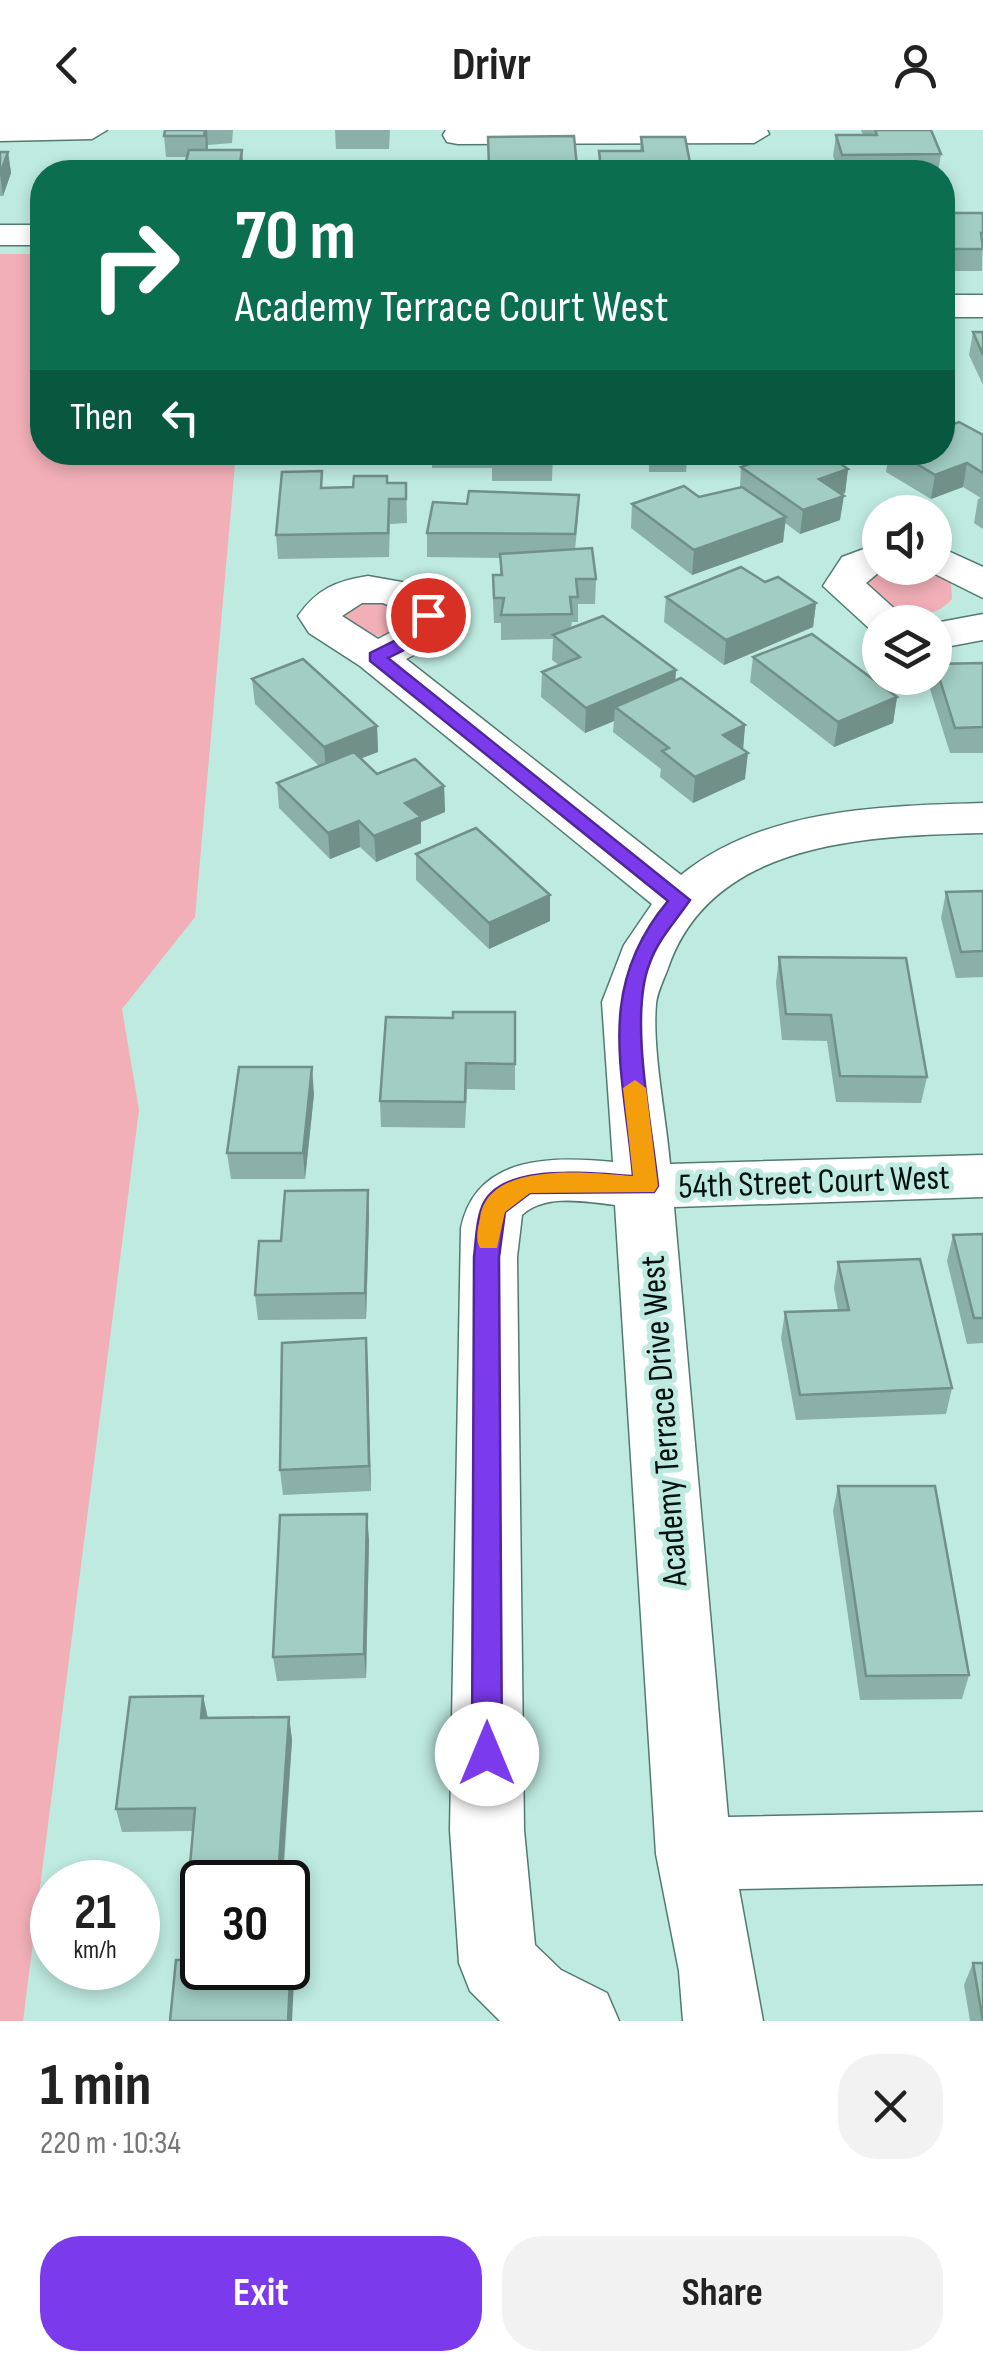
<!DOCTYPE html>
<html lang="en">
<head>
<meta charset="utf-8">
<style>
  :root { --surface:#fff; --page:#f2f2f2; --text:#222; --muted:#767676; --accent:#7c3aed }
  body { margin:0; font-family:"Sofia Sans Condensed",sans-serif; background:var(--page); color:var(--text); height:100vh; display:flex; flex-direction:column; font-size:38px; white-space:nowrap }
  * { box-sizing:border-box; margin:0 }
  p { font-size:32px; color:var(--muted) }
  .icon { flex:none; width:55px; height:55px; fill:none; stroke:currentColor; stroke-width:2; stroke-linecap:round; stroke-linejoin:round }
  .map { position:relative; height:1891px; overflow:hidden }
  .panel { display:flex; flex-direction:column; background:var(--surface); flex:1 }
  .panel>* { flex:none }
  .banner { position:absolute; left:30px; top:30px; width:925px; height:305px; border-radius:40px; box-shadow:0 5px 15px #0003; background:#0b6e4f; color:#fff; overflow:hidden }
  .fabs { position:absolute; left:862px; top:365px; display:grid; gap:20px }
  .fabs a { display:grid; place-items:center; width:90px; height:90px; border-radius:50%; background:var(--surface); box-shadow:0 5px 15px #0003; font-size:50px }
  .speed { position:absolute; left:30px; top:1730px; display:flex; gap:20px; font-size:50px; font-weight:700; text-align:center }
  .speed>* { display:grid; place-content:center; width:130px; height:130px; border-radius:50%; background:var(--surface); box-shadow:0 5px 15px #0003; line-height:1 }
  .speed small { font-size:25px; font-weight:400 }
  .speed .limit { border:5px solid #111; border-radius:15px; background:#fff; color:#111 }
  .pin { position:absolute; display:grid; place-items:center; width:85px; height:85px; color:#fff; margin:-42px; border:5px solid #fff; border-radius:50%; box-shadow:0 2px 10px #0007 }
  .me { position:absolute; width:110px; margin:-55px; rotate:0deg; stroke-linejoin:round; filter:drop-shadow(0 0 8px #0008) }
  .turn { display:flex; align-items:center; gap:35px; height:210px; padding:0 40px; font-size:45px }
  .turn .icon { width:130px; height:130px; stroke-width:2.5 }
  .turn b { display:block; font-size:70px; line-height:85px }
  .then { display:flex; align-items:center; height:95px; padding:0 40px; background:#0003; gap:20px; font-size:38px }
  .round { display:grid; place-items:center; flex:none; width:105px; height:105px; border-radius:40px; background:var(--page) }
  .overview { display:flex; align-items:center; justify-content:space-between; height:170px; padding:0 40px }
  h1 { font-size:60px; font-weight:700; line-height:75px }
  .button { display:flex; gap:20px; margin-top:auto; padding:20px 40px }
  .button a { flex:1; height:115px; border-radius:40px; background:var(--accent); color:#fff; font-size:40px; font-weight:700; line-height:115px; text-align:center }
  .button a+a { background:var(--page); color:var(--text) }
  header { display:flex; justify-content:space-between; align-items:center; height:130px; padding:0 40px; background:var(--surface); font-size:45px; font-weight:700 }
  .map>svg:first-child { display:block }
  .green { fill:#f2afb8 }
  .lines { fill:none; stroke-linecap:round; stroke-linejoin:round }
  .minor-casing { stroke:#517b71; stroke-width:3 }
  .minor { fill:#fff; fill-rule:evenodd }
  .wall { fill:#8ab0a7 }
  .shaded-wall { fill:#719088 }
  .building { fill:#a1cdc2; stroke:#719088; stroke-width:2.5 }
  .route { fill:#7c3aed; stroke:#51269a; stroke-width:2.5 }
  .slow { fill:#f59e0b }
  .labels { text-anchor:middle; stroke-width:10; stroke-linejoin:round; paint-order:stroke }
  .street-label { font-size:35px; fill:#02110d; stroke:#beeadf }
</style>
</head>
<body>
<header><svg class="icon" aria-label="back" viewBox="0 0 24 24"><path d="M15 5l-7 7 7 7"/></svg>Drivr<svg class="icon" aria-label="person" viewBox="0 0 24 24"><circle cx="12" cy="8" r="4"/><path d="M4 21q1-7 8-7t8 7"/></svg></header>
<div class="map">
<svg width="983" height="1891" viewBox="0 0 983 1891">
  <rect width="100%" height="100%" fill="#beeadf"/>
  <!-- green -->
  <g class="green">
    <path d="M0 124H42V322L236 323 195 787 122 879 139 980 23 1891H0Z"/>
    <path d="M880 438H929L951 453 952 469C930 495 894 482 868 470L863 445Z"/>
    <path d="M379 464 416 489 392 506 353 505 338 480Z"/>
  </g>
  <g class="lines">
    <defs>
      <g id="minor">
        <path d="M0 0H107L92 9 0 11Z"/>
        <path d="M446 0H767L769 4 754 13 458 14 447 12 443 5Z"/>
        <rect x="0" y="95" width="42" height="20"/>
        <rect x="942" y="165" width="41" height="22"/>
        <path d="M880 413V438H884L866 453 909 492H880V503L872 501 823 456 842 427Z"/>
        <path d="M935 415 983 437V468L923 438H935Z"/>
        <path d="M368 446 413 454 439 466 449 495 435 514 406 529 681 745C764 678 881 676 983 673V703C870 706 712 709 668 838 664 849 657 862 656 874 652 920 666 986 670 1034L983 1025V1067L674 1077 728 1687 983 1682V1754L739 1759 763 1891H683L679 1841 656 1724 615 1075C586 1072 546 1063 522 1085L517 1127 524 1700 535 1815 561 1840 607 1863 619 1891H500L470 1861 459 1833 450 1700 461 1098C476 1025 552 1026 613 1032L602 872 624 815 652 774 360 536 309 503 298 486C317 459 336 451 368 446ZM362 473H383L403 481 405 495 378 509 342 486Z"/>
        <path d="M983 484V510L935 519V493Z"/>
      </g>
    </defs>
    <!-- minor casing -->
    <use href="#minor" class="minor-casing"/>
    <!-- minor -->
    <use href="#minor" class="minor"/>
  </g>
  <!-- wall -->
  <g class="wall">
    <path d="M165 0H233L232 13 208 15V20L179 34 186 31 187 27H166L164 6Z"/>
    <path d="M335 0H390L389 19H336Z"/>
    <path d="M861 0H931L941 24 938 42H839L833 26 836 5H863Z"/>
    <path d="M574 6 577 42H488V7Z"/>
    <path d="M641 7 691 38V42H598L599 21H640Z"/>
    <path d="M0 22H8L11 43 3 66H0Z"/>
    <path d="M942 83H983L982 141H942Z"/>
    <path d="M942 190 952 218 948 241H942Z"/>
    <path d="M973 202H983V255L969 225Z"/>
    <path d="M983 305V399L974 393 978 369 981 368 963 357 931 369 886 342 889 322H942Z"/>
    <path d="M432 322H553L552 351H492V338H432Z"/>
    <path d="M581 322H688L686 342H649V330L581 329Z"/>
    <path d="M741 337 848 339 845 363 841 364 840 390 800 404 785 393 783 412 692 445 631 398 632 374 699 367 740 357Z"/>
    <path d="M387 353H406L407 393 390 394 389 427 278 429 276 405 323 358 353 357Z"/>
    <path d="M578 389 575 419 596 449 595 474H578V492H572L571 498 676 540 675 551 745 595 743 619 745 649 693 673 660 647 661 639 613 602 614 591 585 603 541 567 542 542 559 535 552 530 553 509 501 510V493H494L493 470V445H500V428L427 427V403Z"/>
    <path d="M765 452 816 473 813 497 724 535 664 492 666 467Z"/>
    <path d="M753 527 897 567 893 593 834 617 750 552Z"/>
    <path d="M983 533V623H950L930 559 932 548H935V534Z"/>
    <path d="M252 549 377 596 378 622 361 628 377 644 444 656 445 682 421 692V713L376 732 360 717 330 729 279 678 277 653 319 636 255 574Z"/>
    <path d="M416 724 550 765V791L489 819 416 750Z"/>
    <path d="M983 761V847L956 848 941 788 946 762Z"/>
    <path d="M779 827 927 947 921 973 836 972 827 911 782 910 776 853Z"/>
    <path d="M515 882V960L467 959 465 998 381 997 380 971 453 888Z"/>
    <path d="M314 964 305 1049H231L227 1023Z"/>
    <path d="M369 1086 366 1189 258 1190 255 1165 281 1111Z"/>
    <path d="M983 1104V1213L967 1214 947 1131 953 1105Z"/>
    <path d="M838 1132 952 1258 946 1284 796 1290 781 1208 785 1182 838 1180 834 1158Z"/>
    <path d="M366 1208 371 1361 283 1365 280 1340Z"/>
    <path d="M838 1356 969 1545 962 1569 860 1570 833 1381Z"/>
    <path d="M369 1409 366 1548 277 1551 273 1527Z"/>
    <path d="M203 1566 208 1588 289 1587 292 1610 283 1752H202V1757H195L190 1735 193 1701 122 1702 116 1679Z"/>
    <path d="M973 1833 983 1891H970L964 1855Z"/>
  </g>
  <!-- shaded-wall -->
  <g class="shaded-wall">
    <path d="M205 0H207L208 15 206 27Z"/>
    <path d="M242 20 244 42H239Z"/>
    <path d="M8 22 11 43 3 66 0 44Z"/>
    <path d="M967 333 963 357 931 369 935 345Z"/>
    <path d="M848 339 845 363 816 373 819 349Z"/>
    <path d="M844 366 840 390 800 404 803 380Z"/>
    <path d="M786 387 783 412 692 445 694 420Z"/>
    <path d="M816 473 813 497 724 535 726 510Z"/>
    <path d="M676 540 674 566 615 577 614 591 585 603 586 578Z"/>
    <path d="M897 567 893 593 834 617 838 592Z"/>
    <path d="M745 595 743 620 723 605Z"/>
    <path d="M377 596 378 622 326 642 324 617Z"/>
    <path d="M748 623 745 649 693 673 695 647Z"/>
    <path d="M444 656 445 682 421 692V713L376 732 374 706 405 673Z"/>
    <path d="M359 691 360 717 330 729 328 703Z"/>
    <path d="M550 765V791L489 819V793Z"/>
    <path d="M312 937 314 964 305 1049 303 1023Z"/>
    <path d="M368 1060 369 1086 366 1189 365 1163Z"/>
    <path d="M366 1208 368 1234 371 1361 369 1336Z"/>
    <path d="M367 1384 369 1409 366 1548 364 1524Z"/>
    <path d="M203 1566 208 1590 201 1588Z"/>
    <path d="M289 1587 292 1610 282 1752 279 1733Z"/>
    <path d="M291 1829 294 1851 292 1891H288Z"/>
  </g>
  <!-- building -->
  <g class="building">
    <path d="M165 0H205L204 6H164Z"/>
    <path d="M875 0H931L941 24 842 25 836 5H877Z"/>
    <path d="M574 6 577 37H489L488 7Z"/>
    <path d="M641 7H685L691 38H601L599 21H643Z"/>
    <path d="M189 20H242L239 39 247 41 245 42H158L160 35 179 34 186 31Z"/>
    <path d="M0 22H8L0 44Z"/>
    <path d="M942 83H983V103H981L983 119H946L942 110Z"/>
    <path d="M942 190 952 218H942Z"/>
    <path d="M973 202H983V225Z"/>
    <path d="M959 292 983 305V343L967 333 935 345 898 322H942V298Z"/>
    <rect x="492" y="322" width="61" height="5"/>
    <path d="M783 322H824L848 339 819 349 844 366 803 380 741 337Z"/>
    <path d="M322 341 321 358 353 357 354 346H387V353H406V369H389L388 403 276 405 282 342Z"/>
    <path d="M684 356 699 367 742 357 786 387 694 420 632 374Z"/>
    <path d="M469 361 579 365 575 404 427 403 433 372 467 374Z"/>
    <path d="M592 418 596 449H576L578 467H570L572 484 501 485 504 468H494L493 445H502L500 424Z"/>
    <path d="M741 437 765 452 778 447 816 473 726 510 666 467Z"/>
    <path d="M603 486 676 540 586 578 542 542 580 527 553 505Z"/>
    <path d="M812 504 897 567 838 592 753 527Z"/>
    <path d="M303 529 377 596 324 617 252 549Z"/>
    <path d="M983 533V597L955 598 935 534Z"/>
    <path d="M681 548 745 595 723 605 748 623 695 647 662 621 669 618 615 577Z"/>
    <path d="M354 622 377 644 415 629 444 656 405 673 421 687 374 706 359 691 328 703 277 653Z"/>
    <path d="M476 698 550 765 489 793 416 724Z"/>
    <path d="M983 761V821L961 822 946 762Z"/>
    <path d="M779 827 906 828 927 947 840 946 831 885 786 884Z"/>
    <path d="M453 882H515V934L466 933 465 972 380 971 386 887 453 888Z"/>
    <path d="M239 937H312L303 1023H227Z"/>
    <path d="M368 1060 365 1163 255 1165 259 1111H281L285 1061Z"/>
    <path d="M983 1104V1188H974L953 1105Z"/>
    <path d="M920 1129 952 1258 800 1265 785 1182 849 1180 838 1132Z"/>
    <path d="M366 1208 369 1336 280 1340 282 1213Z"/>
    <path d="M838 1356H935L969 1545 866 1546Z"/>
    <path d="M367 1384 364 1524 273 1527 280 1385Z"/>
    <path d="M203 1566 201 1588 289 1587 279 1733 190 1735 195 1678 116 1679 130 1567Z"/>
    <path d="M288 1829H291L288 1891H170L176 1830H202V1838H288Z"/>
    <path d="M973 1833H983V1891Z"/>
  </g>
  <!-- route -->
  <path class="route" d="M422 481 437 485 426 509 388 528 690 770C675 792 658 809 649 835 629 888 652 997 658 1056L654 1062 530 1063 505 1082 499 1127 502 1624 498 1634 487 1638 477 1634 472 1624 474 1127C476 1112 476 1094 481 1080 496 1030 594 1044 633 1046 624 942 594 859 668 771L370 531V523L412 502Z"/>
  <!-- slow -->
  <path class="slow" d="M635 950 646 958 658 1056 654 1062 530 1063 505 1082 497 1118H480C475 1108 478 1099 480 1088 488 1029 592 1043 633 1046L623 958Z"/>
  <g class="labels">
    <!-- street labels -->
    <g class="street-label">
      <text transform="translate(814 1051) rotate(-2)" y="12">54th Street Court West</text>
      <text transform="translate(663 1291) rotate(-94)" y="12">Academy Terrace Drive West</text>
    </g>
  </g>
</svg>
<div class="fabs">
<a><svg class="icon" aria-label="sound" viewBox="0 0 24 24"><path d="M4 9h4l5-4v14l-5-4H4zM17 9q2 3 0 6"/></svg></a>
<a><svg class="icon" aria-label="layers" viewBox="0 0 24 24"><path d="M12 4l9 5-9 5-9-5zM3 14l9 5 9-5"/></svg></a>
</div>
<div class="speed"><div>21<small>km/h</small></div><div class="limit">30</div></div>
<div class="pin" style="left:428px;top:485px;background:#d93025"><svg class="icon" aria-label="arrive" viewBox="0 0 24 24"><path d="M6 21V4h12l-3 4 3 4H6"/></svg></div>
<svg class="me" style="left:487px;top:1624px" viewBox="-20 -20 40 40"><circle r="19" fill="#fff"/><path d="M0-13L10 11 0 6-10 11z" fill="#7c3aed"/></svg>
<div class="banner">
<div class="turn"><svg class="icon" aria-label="right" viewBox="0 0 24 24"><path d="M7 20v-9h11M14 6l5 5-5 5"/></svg><div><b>70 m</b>Academy Terrace Court West</div></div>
<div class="then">Then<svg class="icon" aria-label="left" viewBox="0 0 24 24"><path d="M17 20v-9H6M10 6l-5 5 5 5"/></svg></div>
</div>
</div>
<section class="panel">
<div class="overview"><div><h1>1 min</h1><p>220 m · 10:34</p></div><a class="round"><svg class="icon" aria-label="close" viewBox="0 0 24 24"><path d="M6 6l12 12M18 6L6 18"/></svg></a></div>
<div class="button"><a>Exit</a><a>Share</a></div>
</section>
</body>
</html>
